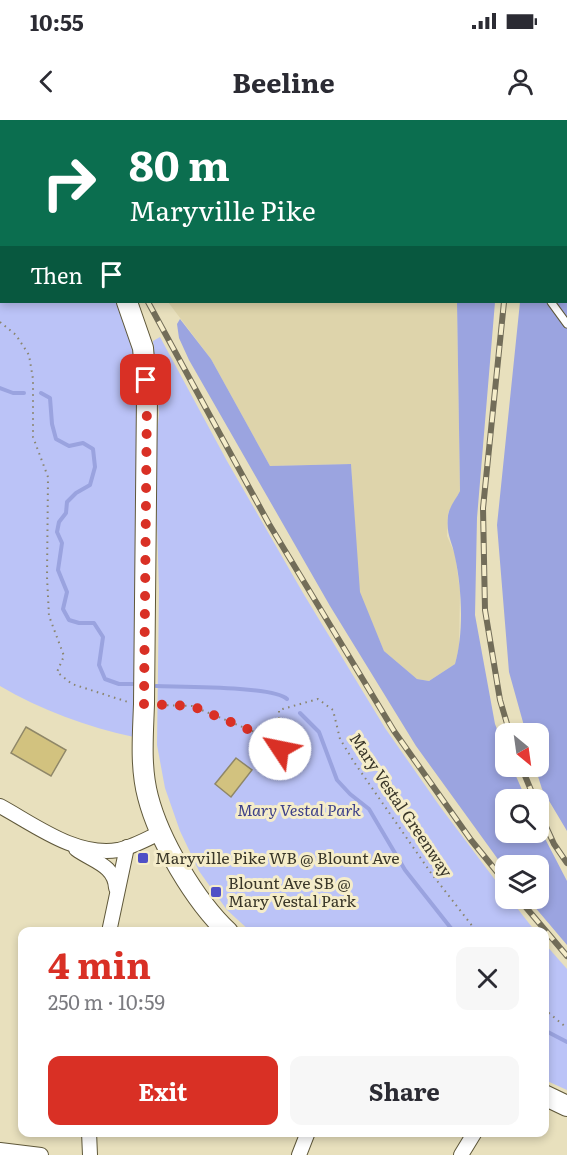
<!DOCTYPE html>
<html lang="en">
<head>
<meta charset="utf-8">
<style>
  :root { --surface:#fff; --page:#f7f7f7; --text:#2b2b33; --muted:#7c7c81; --accent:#d93025 }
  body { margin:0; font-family:Literata,serif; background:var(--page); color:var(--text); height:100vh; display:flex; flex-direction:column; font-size:22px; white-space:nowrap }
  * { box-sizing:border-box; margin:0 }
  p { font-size:20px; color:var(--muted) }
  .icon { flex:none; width:33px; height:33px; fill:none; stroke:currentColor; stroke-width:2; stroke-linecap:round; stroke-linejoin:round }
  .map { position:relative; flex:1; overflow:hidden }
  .side { position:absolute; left:18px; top:807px; width:531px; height:210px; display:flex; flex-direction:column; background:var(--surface); border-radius:12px; box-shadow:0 3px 9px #0003 }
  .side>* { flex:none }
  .top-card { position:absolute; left:0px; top:0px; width:567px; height:183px; box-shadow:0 3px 9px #0003; background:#0b6e4f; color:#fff; overflow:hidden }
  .needle { width:39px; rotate:151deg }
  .fabs { position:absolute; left:495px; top:603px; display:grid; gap:12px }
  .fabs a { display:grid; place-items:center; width:54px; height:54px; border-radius:12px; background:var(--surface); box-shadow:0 3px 9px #0003; font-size:30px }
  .pin { position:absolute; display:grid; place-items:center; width:51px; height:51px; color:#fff; margin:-26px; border-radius:12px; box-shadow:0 3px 9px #0006 }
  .me { position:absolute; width:66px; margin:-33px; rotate:304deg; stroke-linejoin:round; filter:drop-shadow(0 0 4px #0008) }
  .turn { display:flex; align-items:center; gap:21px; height:126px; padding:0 30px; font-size:27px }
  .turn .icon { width:78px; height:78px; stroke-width:2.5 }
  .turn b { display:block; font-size:42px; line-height:51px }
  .then { display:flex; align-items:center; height:57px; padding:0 30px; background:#0003; gap:12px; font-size:22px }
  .round { display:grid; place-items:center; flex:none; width:63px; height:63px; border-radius:12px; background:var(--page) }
  .headline { display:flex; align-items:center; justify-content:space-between; height:102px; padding:0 30px }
  h1 { font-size:36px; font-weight:700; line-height:45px; color:var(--accent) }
  .cta { display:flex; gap:12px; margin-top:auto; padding:12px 30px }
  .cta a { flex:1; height:69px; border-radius:12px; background:var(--accent); color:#fff; font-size:24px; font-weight:700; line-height:69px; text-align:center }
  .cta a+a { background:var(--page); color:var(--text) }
  .status { display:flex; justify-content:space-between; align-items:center; height:42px; padding:0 30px; background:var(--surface); direction:ltr }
  .status svg { height:16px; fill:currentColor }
  header { display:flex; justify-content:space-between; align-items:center; height:78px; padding:0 30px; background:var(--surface); font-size:27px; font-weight:700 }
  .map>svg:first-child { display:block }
  .built { fill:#ded4ab }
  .green { fill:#bbc3f7 }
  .forest { fill:#9ba4e0 }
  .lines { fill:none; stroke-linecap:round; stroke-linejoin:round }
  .stream { stroke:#9aa3df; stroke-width:4 }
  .building { fill:#d2c27f; stroke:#8f8768; stroke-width:1.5 }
  .lane-casing { stroke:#5f583a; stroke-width:9 }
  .street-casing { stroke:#5f583a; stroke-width:16 }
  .secondary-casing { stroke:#5f583a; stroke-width:22 }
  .path { stroke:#8a856d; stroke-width:2; stroke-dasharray:1.5 4.5; stroke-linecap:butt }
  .lane { stroke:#fff; stroke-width:7 }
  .street { stroke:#fff; stroke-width:14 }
  .secondary { stroke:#fff; stroke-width:20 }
  .rail-casing { stroke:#726d59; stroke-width:6 }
  .rail { stroke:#f5edca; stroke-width:4; stroke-dasharray:11; stroke-linecap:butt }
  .route { stroke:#d93025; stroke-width:10; stroke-dasharray:0 18 }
  .poi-dot { fill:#4f50c6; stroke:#f5edca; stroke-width:2 }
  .labels { text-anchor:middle; stroke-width:6; stroke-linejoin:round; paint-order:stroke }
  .street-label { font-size:16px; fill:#3a3729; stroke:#f5edca }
  .park-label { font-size:16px; font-style:italic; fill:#3d4088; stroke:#f5edca }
  .poi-label { font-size:16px; fill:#3a3729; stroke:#f5edca; text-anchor:start }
</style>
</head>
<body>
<div class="status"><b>10:55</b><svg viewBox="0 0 49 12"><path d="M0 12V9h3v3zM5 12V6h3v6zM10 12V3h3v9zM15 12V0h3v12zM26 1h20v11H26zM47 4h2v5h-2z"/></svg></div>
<header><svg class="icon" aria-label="back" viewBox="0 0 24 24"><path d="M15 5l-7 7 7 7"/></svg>Beeline<svg class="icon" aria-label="person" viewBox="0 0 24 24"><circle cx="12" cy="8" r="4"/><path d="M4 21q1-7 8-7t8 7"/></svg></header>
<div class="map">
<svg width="567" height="1035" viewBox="0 0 567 1035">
  <rect width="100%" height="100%" fill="#e8e0bd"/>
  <!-- built -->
  <g class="built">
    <path d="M144 0H451V1L145 2Z"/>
    <path d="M168 182H457L460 371 448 393 447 416 455 434 460 471 459 527 455 544 429 561 417 559 384 531 359 472 351 344 270 346 211 239Z"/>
  </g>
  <!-- green -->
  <g class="green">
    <path d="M0 0 19 1 2 2V182H117L137 232 140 307 134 617C87 607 41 590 0 566Z"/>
    <path d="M160 217 227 341 303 473 385 608 441 688 505 773 506 778 510 779 535 811H250L227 790 199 751 180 711 165 668 157 625 159 470 155 338 159 293 153 221Z"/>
    <path d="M545 824 567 849V970L545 960Z"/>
  </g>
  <!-- forest -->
  <g class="forest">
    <path d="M539 0H567V711L542 669 535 647 538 646V614L526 613 509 552 497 405 520 182H566V2L539 1Z"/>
    <path d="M457 182H495L477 398 475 495 495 604 505 629 506 646 512 647 526 679 506 680V712H538L539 707 567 761V825L528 779 538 778V746H506L505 749 416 626 330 486 189 240 179 218 177 204 180 199 211 239 270 346 351 344 360 472 384 531 417 559 429 561 455 544C464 513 462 469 455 437 452 420 446 416 448 396 449 387 456 379 460 371Z"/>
  </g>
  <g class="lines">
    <!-- stream -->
    <g class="stream">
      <path d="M0 268 13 273H24"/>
      <path d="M41 273 50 278 52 304 56 319 69 326 83 323 93 329 95 347 90 365 76 373 67 382 66 393 59 402 57 412 62 423 58 450 67 472 63 489 69 500 79 503H94L103 517 99 545 105 559 119 564H133"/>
      <path d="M156 566C179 567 274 566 287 579"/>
      <path d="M300 593 319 612 337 660 350 674 369 689 405 750 454 812"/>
      <path d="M544 910 567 922"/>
    </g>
  </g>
  <!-- building -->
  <g class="building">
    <path d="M26 607 66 630 51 656 11 633Z"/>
    <path d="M236 638 252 650 231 677 215 664Z"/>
  </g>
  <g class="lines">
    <defs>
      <path id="lane" d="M551 182 567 204"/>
      <g id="street">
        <path d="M38 0V2"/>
        <path d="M566 38 567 35"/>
        <path d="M0 686C35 705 76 737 118 730 133 727 147 719 161 712"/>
        <path d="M76 729C92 741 115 745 116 768"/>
        <path d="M109 812 127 727"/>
        <path d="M89 1012 90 1035"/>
        <path d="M0 1030 41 1035"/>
        <path d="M299 1035 308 1012"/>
        <path d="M461 1035 475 1012"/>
      </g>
      <g id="secondary">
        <path d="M109 2 110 0"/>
        <path d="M127 182 143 228 147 276 144 584C143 615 140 647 148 677 159 720 195 781 228 812"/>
        <path d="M544 975 567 986"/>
      </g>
    </defs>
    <!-- lane casing -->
    <use href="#lane" class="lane-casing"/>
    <!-- street casing -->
    <use href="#street" class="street-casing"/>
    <!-- secondary casing -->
    <use href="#secondary" class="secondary-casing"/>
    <!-- path -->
    <g class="path">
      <path d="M0 202 16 215 29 235 33 259V317L48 357 47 457 49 496 64 536 57 552 72 564 128 582"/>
      <path d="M161 585 192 586 257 613 280 629 285 617 279 602V590L318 579 333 590 340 619 354 642 431 753 477 812"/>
      <path d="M544 889 567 908"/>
    </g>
    <!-- lane -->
    <use href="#lane" class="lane"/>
    <!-- street -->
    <use href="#street" class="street"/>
    <!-- secondary -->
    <use href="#secondary" class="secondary"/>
    <defs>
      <g id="rail">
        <path d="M62 0 63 2"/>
        <path d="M523 2V0"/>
        <path d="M148 182 269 404 394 611 471 720 506 763"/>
        <path d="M504 182 483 388 485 490 500 580 510 614"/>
        <path d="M521 646 535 680"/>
        <path d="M538 689 554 724 567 743"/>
        <path d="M518 778 567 836"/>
      </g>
    </defs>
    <!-- rail casing -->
    <use href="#rail" class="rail-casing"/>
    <!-- rail -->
    <use href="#rail" class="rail"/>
  </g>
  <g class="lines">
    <!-- route -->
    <path class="route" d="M146 260 147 276 144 584 192 586 257 613 280 629"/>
  </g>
  <!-- markers -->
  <g class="poi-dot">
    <rect x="137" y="732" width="12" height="12" rx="3"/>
    <rect x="210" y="766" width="12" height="12" rx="3"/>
  </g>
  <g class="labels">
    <!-- street labels -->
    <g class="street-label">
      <text transform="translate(401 685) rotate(56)" y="6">Mary Vestal Greenway</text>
    </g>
    <!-- park labels -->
    <g class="park-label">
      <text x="299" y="696">Mary Vestal Park</text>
    </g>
    <!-- poi labels -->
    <g class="poi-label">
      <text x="155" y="744">Maryville Pike WB @ Blount Ave</text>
      <text x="228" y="769">Blount Ave SB @<tspan x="228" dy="18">Mary Vestal Park</tspan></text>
    </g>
  </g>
</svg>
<div class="fabs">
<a><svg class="needle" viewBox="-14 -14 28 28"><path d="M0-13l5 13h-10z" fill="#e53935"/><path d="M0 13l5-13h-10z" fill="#7c7c81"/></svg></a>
<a><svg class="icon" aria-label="search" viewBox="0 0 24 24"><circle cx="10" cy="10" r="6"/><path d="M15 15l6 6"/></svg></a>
<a><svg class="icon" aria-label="layers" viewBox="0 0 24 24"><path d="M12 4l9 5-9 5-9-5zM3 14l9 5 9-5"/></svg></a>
</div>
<div class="pin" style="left:146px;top:260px;background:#d93025"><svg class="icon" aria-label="arrive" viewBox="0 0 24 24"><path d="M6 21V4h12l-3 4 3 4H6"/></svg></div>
<svg class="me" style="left:280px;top:629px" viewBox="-20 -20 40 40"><circle r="19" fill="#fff"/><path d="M0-13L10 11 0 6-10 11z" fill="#d93025"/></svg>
<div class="top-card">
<div class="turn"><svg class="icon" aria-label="right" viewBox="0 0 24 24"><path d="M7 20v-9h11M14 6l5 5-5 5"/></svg><div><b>80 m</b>Maryville Pike</div></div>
<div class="then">Then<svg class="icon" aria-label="arrive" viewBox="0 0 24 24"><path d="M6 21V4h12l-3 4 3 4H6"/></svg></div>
</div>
<section class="side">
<div class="headline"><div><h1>4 min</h1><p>250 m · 10:59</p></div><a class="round"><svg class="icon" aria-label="close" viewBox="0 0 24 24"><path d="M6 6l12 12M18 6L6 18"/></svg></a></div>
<div class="cta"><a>Exit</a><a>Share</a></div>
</section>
</div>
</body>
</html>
